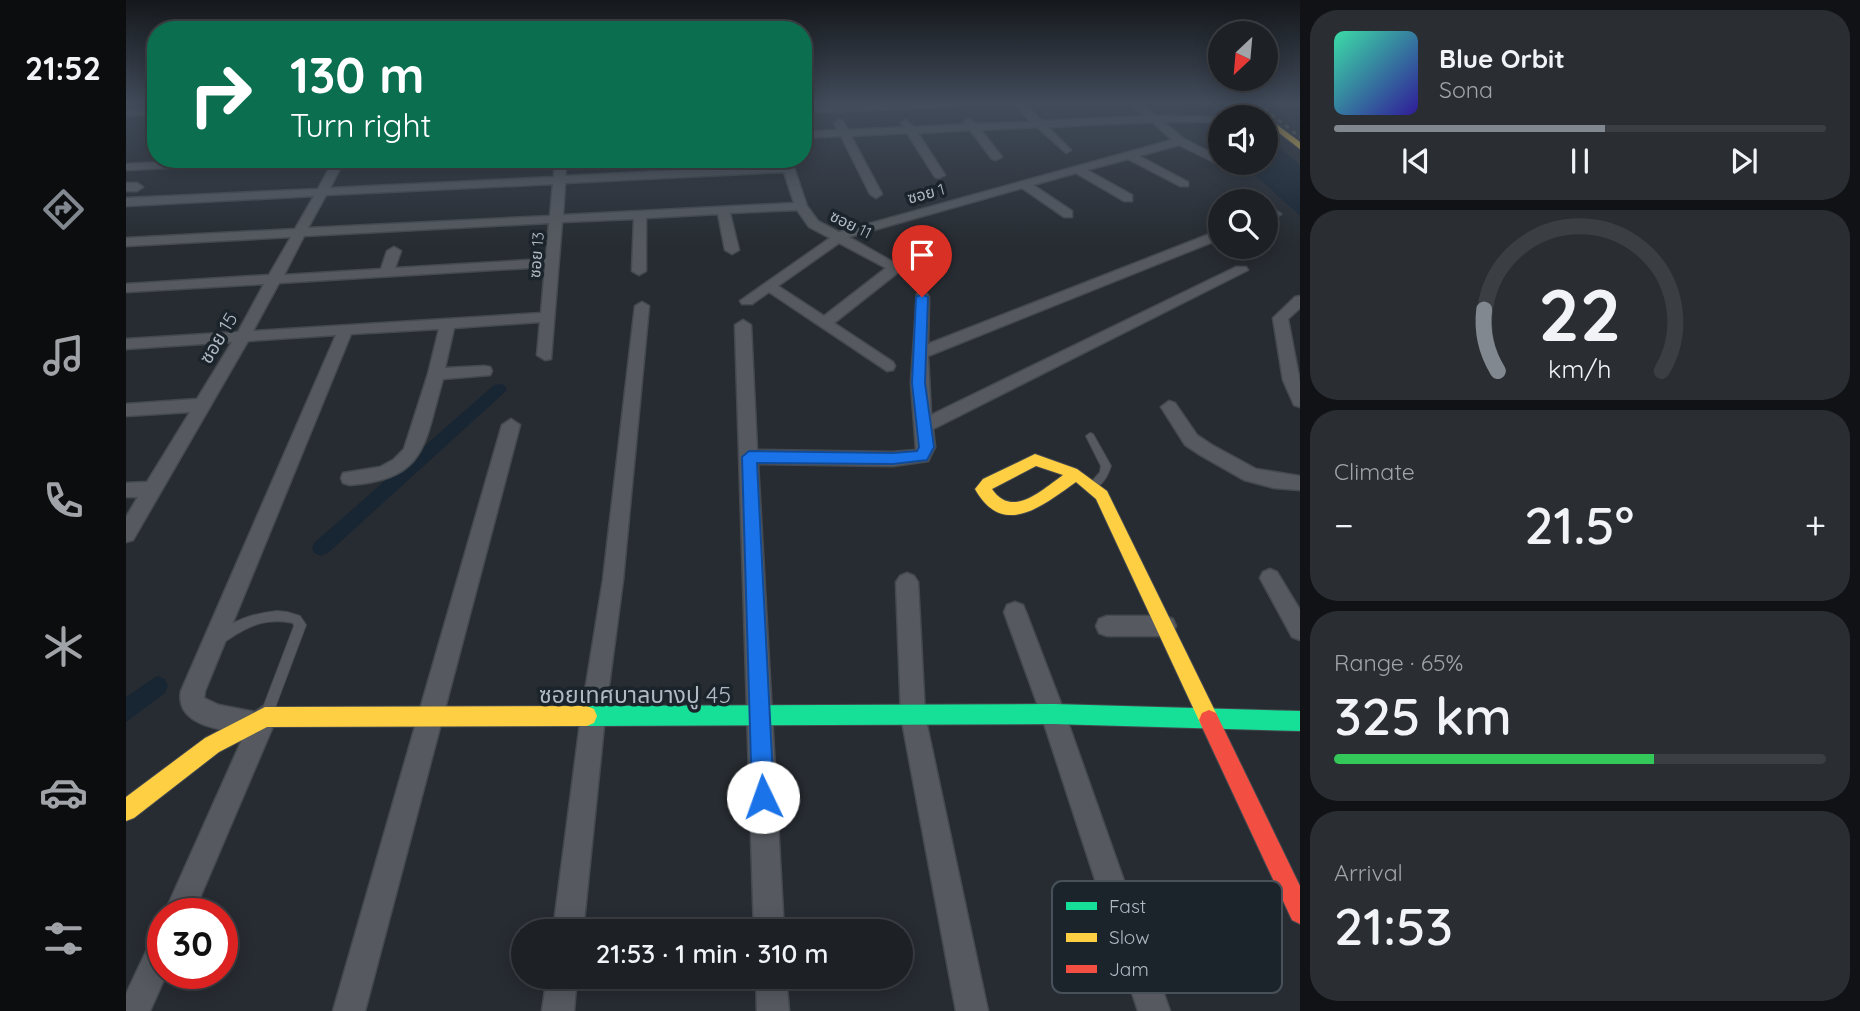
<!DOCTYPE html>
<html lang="en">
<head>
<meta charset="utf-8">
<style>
	:root { --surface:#1d2126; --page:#2a2e32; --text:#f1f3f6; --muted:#a0a3a7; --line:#3b3e43; --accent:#818890 }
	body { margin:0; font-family:Quicksand,"Noto Sans Thai",sans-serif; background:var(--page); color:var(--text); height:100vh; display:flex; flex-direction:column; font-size:26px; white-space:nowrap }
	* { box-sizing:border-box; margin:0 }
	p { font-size:23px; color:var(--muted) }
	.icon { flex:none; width:38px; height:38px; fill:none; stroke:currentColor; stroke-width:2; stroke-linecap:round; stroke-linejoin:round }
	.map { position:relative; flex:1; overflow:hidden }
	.drawer { display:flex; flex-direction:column; gap:10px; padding:10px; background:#101215; width:560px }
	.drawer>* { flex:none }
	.top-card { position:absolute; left:21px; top:21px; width:665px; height:147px; border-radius:28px; box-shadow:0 4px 18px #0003,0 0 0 2px var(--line); background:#0b6e4f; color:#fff; overflow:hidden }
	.needle { width:46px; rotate:206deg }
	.buttons { position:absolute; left:1082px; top:21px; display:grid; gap:14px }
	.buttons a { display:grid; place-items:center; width:70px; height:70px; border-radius:50%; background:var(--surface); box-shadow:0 4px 18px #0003,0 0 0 2px var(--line); font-size:35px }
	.speed { position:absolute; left:21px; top:898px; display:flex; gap:14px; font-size:35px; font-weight:700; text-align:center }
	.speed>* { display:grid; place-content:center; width:91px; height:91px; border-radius:50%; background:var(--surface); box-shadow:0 4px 18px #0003,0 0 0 2px var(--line); line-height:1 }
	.speed .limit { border:10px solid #d22; background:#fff; color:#111 }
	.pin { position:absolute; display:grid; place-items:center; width:60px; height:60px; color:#fff; margin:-72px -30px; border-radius:50% 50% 50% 0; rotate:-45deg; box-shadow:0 0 7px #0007 }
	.pin .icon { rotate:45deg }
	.me { position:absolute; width:77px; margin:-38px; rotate:357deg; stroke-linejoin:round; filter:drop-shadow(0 0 5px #0008) }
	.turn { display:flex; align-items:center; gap:24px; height:147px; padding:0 28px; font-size:32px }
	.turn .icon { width:91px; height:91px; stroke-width:2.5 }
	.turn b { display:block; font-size:49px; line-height:60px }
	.big { font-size:52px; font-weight:600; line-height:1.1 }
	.drawer .card { flex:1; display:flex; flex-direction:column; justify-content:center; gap:10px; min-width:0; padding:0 24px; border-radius:28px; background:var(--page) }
	.drawer .dial { align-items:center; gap:0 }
	.dial svg { height:182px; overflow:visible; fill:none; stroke:var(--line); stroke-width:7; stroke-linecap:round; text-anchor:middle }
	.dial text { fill:var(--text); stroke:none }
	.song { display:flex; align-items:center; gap:21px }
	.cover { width:84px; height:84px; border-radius:10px; background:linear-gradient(135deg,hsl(160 70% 55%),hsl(250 70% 35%)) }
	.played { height:7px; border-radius:4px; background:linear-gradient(90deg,var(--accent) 55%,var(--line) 55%) }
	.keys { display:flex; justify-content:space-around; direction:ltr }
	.heat { display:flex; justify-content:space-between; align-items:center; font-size:38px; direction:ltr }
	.charge { height:10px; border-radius:5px; background:linear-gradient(90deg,#34c759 65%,var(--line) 0) }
	.trip { position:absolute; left:385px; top:919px; width:402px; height:70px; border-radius:35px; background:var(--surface); box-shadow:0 4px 18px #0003,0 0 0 2px var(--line); font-weight:600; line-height:70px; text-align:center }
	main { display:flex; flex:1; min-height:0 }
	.menu { display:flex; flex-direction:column; width:126px; justify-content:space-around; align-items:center; background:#0c0d0f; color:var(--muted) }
	.menu .icon { width:49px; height:49px }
	.menu .on { color:var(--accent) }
	.menu b { font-size:32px; color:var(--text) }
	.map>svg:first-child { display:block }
</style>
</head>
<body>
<main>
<nav class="menu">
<b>21:52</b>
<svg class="icon on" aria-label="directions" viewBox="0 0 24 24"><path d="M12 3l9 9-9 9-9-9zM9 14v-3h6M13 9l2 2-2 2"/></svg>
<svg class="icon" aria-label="music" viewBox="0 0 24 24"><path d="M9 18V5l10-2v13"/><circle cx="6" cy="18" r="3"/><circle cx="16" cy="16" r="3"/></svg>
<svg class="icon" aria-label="phone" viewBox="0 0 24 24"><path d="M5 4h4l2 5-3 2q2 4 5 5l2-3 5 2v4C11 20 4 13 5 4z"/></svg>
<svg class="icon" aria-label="climate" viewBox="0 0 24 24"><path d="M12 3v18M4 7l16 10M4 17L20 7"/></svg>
<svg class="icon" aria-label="car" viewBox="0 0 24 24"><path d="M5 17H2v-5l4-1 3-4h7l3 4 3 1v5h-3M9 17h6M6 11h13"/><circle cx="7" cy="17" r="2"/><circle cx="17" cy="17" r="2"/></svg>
<svg class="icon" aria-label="filters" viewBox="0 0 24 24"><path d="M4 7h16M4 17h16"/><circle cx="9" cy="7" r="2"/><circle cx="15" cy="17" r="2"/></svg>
</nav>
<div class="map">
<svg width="1174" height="1011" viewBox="0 0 1174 1011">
	<rect width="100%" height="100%" fill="#272c32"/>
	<path fill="#182532" d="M1048 103H1098L1115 117H1094V143Z
		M1139 136 1174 165V216L1115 163H1139Z"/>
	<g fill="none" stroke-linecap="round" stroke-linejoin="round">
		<path fill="#182532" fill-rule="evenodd" d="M373 384 378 385 381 389 378 393 202 553 195 556 188 553 186 548 188 543 368 385Z
			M31 676 39 679 42 686 39 693 0 722V697Z"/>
		<g stroke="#44494f" stroke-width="2">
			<path id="lane" d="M1151 104 1174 105V107L1149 106Z
				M964 433 967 434 985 466C982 475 977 485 968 489L963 485 974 472 975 466 960 436Z
				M151 611 161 612 174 616 180 625 147 713 145 717 141 719 137 717 135 713 168 626 167 623C150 619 131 622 116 631 109 634 103 640 96 643L92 642 90 638C102 620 131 613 151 611Z"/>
		</g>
		<g stroke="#44494f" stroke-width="3">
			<path id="street" d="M765 103H840L835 106 677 113V107Z
				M887 103H898L916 121 1019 116 1004 103H1015L1030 116 1098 117H1094V122H1038L1058 139 1094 157V163H1098H1090L1053 145 1013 156 1062 182V186H1054L1002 159 961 170 1006 195V201H998L950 173 907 185 946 211V217H938L896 188 723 237 774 266 770 274 708 323 767 362 769 366 767 370 761 371 643 292 626 304H616L614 301 704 238 683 227 671 210 604 213 613 250 606 254 599 250 592 214 520 218V271L513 275 506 271 508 219 436 222 425 359 419 360 411 355 414 322 328 328 319 368 358 366 364 367 366 371 364 375 317 379C298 443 302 479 224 485L217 483 215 478 217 473 254 467 267 460 278 449 302 374 313 329 225 334 79 691 78 698 93 705 129 712 139 705 148 709 151 717 67 914H38L119 733C94 730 49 725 55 691L210 335 122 341 7 540 0 542V517L12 497H0V483L21 482 64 412 0 416V404L71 399 106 342 0 349V339L112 332 138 284 0 292V284L143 275 165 237 0 246V238L169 229 188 196 0 206V198L192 189 208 159H219L204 188 428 177 429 159H441L439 176 655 165 654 159H665L681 206 692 221 713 232 1046 140 1026 122 922 127 945 150 940 153 911 127 855 130 876 157 870 160 866 159 844 130 792 133 819 175 813 178 809 177 781 133 725 136 756 194 750 198 744 194 715 136 677 138V132L712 130 708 123 713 120 717 121 722 130 778 127 775 123 780 120 788 127 840 124 838 122 843 119 850 124 905 122ZM658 172 668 203 437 215 439 183ZM427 184 424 216 182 228 200 195ZM423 223 420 259 269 268 275 251 268 247 261 251 255 269 158 275 178 236ZM713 243 760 268 698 316 652 286ZM419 267 415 313 127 331 153 283Z
				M30 108V114L0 116V110Z
				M93 159H174L169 162 0 170V164Z
				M0 183H11L17 187 11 191H0Z
				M1139 210H1149L1155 214 1149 218H1139Z
				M1094 230V239L802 356 805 415 1110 267H1120L1122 270 807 429 809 447 802 461 767 466 632 464 658 931H628L609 325 617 320 625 325 631 450 767 452 790 450 785 383 791 294H801L803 297 802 344Z
				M1174 296V308L1162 319 1174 382V407L1168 405 1157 380 1147 318 1169 297Z
				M516 302 523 306 497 580 479 716 457 931H427L455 716 477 580 509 306Z
				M1043 401 1049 403 1071 435 1086 445 1130 469 1174 476V490L1148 488 1118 480 1074 455 1059 445 1035 407Z
				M385 419 394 425 239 1011H207L376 425Z
				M1144 569 1151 572 1174 610V640L1166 637 1134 578 1137 572Z
				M781 573 788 576 792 582 799 716 862 1011H830L775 716 770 582 774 576Z
				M889 602 897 605 900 612 939 714 1044 1011H1012L915 714 878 612 881 605Z
				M981 616H1039L1047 619 1050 626 1047 633 1039 636H981L973 633 970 626 973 619Z
				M37 932V973H41L24 1011H0V994L27 937Z
				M421 976H451L448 1011H416Z
				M630 976H660L663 1011H631Z"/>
		</g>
		<g stroke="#44494f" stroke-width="2">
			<path id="fast" d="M927 704 1174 711V731L927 724 461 726 454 723 451 716 454 709 461 706Z"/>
		</g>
		<g stroke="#44494f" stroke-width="2">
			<path id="slow" d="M1139 116 1174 142V149L1139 122V117H1135Z
				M909 454 951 469 981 491 1090 713 1093 720 1090 727 1083 730 1076 727 970 499 950 482C916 506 877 539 849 489L857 479ZM910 466 937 475C916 490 886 519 866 489Z
				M461 706 468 709 471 716 468 723 461 726 141 727 93 752 8 818 0 821V797L79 738 139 707Z"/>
		</g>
		<g stroke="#44494f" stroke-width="2">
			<path id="jam" d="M1083 710 1090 713 1174 886V924L1166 920 1076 727 1073 720 1076 713Z"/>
		</g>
		<use href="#lane" fill="#565a60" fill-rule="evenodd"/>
		<use href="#street" fill="#565a60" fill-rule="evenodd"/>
		<use href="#fast" fill="#16e098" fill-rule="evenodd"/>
		<use href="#slow" fill="#ffcf43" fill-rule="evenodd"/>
		<use href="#jam" fill="#f24e42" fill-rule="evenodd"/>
		<path stroke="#5b5f64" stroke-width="2.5" stroke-dasharray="4.5 4.5" stroke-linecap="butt" d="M1131 103 1174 137"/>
	</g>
	<linearGradient id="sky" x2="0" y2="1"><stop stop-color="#15181c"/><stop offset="0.42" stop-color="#414b5a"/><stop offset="1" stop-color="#414b5a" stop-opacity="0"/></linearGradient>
	<rect width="1174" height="245" fill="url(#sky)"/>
	<path fill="#1a73e8" stroke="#114b97" stroke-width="2" d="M796 294 802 297 799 383 808 447 801 460 767 464 631 463 648 797 644 804 637 807 629 804 626 797 616 457 623 451 767 453 791 451 793 447 786 383 790 297Z"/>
	<g text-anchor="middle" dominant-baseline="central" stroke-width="7" stroke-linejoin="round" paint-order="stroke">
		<g font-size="16" fill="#b1b9c3" stroke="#1b232b">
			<text transform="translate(800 193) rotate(-15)">ซอย 1</text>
			<text transform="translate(725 224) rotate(26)">ซอย 11</text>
			<text transform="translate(410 255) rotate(-85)">ซอย 13</text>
		</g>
		<g font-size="19" fill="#b1b9c3" stroke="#1b232b">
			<text transform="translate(92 338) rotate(-59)">ซอย 15</text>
		</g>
		<g font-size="23" fill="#b1b9c3" stroke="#1b232b">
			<text x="509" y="694">ซอยเทศบาลบางปู 45</text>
		</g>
	</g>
	<rect x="926" y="881" width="230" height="112" rx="10" fill="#1b232b" stroke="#485059" stroke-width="2"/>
	<rect x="940" y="902" width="31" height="8" fill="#16e098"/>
	<rect x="940" y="933" width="31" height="9" fill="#ffcf43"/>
	<rect x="940" y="965" width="31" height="8" fill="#f24e42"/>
	<g font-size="19" fill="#b1b9c3">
		<text x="983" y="913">Fast</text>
		<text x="983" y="944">Slow</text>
		<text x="983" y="976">Jam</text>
	</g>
</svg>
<div class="buttons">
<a><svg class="needle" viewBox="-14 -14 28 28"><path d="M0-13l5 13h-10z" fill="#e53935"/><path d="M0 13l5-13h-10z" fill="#a0a3a7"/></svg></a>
<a><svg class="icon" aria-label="sound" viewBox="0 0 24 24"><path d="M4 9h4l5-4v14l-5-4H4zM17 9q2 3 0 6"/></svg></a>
<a><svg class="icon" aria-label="search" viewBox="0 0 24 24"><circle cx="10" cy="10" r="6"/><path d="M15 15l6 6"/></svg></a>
</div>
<div class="speed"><div class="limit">30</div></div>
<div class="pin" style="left:796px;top:297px;background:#d93025"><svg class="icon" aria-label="arrive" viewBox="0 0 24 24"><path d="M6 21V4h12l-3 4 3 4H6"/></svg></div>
<svg class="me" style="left:637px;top:797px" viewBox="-20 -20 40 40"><circle r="19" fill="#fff"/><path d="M0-13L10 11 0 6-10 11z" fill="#1a73e8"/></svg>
<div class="trip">21:53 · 1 min · 310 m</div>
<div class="top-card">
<div class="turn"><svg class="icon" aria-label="right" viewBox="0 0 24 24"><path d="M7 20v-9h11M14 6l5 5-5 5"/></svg><div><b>130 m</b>Turn right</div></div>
</div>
</div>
<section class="drawer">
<div class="card">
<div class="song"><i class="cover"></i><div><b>Blue Orbit</b><p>Sona</p></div></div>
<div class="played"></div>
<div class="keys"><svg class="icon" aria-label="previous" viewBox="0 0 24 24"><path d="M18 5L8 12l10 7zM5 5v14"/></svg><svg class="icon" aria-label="pause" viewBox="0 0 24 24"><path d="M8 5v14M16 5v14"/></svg><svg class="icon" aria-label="next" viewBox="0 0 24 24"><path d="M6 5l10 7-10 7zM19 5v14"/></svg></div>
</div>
<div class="card dial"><svg viewBox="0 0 100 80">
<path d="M14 69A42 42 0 1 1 86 69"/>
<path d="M14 69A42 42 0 0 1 8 42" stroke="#818890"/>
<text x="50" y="56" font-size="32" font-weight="700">22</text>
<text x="50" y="72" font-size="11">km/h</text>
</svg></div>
<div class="card"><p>Climate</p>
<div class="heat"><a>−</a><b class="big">21.5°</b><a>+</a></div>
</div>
<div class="card"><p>Range · 65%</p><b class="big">325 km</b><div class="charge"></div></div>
<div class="card"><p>Arrival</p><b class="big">21:53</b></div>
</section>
</main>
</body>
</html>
